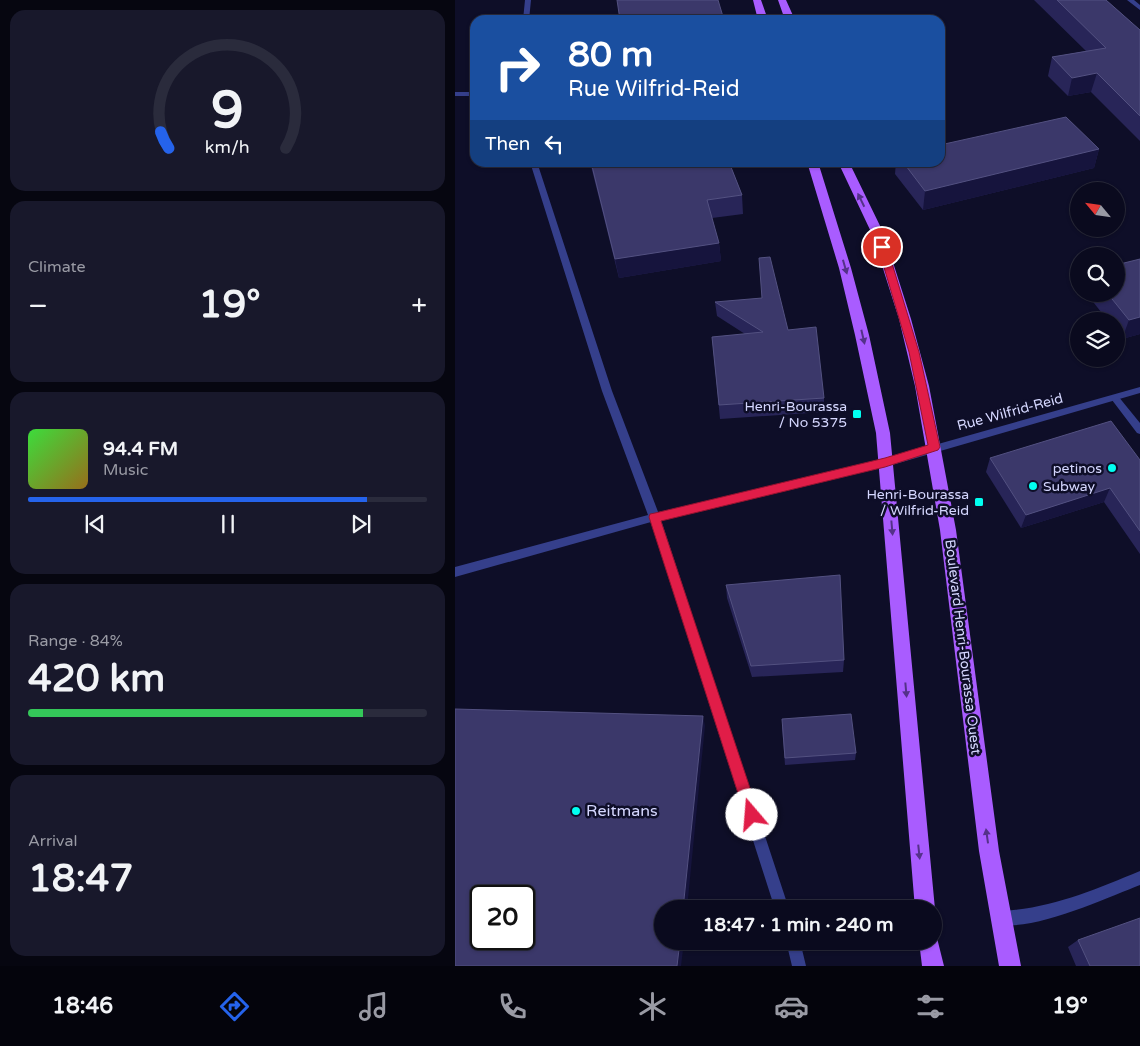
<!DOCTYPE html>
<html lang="en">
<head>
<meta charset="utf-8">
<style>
	:root { --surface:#0a0a1e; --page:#18182b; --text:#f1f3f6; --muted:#999aa4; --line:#2a2b3c; --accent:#2563eb }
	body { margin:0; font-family:"Varela Round",sans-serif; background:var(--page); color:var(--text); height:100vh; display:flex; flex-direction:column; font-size:19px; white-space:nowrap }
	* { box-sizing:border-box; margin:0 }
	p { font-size:16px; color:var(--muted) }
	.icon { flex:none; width:28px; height:28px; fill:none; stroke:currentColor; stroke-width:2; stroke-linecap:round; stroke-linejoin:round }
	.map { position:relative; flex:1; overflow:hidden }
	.side { display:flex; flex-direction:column; gap:10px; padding:10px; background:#060610; width:455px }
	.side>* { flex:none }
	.banner { position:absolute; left:15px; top:15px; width:475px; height:152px; border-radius:15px; box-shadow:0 1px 4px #0004,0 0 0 1px var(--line); background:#1a4fa0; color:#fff; overflow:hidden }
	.needle { width:32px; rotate:299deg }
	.controls { position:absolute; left:615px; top:182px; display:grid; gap:10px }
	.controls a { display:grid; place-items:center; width:55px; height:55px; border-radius:50%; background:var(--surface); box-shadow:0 1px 4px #0004,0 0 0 1px var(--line); font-size:25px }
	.speed { position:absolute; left:15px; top:885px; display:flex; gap:10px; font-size:25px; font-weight:700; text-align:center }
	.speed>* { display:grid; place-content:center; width:65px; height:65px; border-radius:50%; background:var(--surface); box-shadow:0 1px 4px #0004,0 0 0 1px var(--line); line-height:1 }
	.speed .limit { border:2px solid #111; border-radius:8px; background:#fff; color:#111 }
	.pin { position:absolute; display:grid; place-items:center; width:42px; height:42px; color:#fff; margin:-21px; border:2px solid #fff; border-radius:50%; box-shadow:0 1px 5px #0007 }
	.me { position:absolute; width:55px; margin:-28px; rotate:342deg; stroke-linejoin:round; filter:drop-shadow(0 0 4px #0008) }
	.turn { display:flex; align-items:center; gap:18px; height:105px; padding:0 15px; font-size:22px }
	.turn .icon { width:65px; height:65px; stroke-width:2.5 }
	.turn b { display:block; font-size:35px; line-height:42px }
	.then { display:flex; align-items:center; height:48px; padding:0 15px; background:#0003; gap:10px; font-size:19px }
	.big { font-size:38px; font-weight:700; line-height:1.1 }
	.side .tile { flex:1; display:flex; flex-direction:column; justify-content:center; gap:8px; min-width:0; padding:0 18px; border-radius:15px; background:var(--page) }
	.side .dial { align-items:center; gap:0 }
	.dial svg { height:130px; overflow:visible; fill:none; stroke:var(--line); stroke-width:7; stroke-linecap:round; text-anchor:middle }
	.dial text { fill:var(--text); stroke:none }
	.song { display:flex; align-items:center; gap:15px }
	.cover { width:60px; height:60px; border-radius:8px; background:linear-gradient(135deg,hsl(120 70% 55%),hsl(40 70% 35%)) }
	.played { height:5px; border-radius:2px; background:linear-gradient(90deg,var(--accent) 85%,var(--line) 85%) }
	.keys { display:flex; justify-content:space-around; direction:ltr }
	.heat { display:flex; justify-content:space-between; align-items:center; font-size:28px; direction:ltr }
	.charge { height:8px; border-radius:4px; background:linear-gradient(90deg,#34c759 84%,var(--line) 0) }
	.trip { position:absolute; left:199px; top:900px; width:288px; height:50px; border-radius:25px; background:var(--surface); box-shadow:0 1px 4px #0004,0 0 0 1px var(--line); font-weight:700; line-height:50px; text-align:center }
	.tabs { display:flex; height:80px; justify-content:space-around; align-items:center; background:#04040c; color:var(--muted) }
	.tabs .icon { width:35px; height:35px }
	.tabs .current { color:var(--accent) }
	.tabs b { font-size:22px; color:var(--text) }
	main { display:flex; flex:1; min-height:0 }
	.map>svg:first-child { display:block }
</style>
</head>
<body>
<main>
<section class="side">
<div class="tile dial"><svg viewBox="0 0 100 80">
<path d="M14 69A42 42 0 1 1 86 69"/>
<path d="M14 69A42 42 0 0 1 9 59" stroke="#2563eb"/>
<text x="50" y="56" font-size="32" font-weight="700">9</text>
<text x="50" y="72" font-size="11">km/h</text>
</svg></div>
<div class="tile"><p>Climate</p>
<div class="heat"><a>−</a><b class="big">19°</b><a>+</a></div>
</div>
<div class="tile">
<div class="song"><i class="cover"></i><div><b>94.4 FM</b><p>Music</p></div></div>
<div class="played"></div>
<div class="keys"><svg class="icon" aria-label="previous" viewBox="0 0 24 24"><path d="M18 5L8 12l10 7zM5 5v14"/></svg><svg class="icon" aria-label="pause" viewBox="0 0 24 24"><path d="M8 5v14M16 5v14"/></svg><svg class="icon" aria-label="next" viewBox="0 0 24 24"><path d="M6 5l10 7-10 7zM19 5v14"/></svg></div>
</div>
<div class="tile"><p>Range · 84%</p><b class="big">420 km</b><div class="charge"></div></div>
<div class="tile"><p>Arrival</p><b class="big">18:47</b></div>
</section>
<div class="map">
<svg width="685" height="966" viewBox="0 0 685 966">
	<rect width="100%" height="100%" fill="#0e0e28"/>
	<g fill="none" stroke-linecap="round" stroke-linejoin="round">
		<path fill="#353f8b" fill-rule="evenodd" d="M70 0H76L74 20H68Z
			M0 92H20V96H0Z
			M75 162H82L157 391 205 517 334 909H320L196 522 0 577V567L193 515 147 391Z
			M660 395 663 396 685 423V434L682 433 657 400 655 398Z
			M685 871V885C654 897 571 935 540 923L538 918 540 913 545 911C595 909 639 890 685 871Z
			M331 941H345L351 966H337Z"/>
		<path fill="#353f8b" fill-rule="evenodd" d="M672 0H679L685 5V10Z
			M685 387V393L430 467 200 521 196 520 195 517 196 514 200 513 430 459Z"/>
		<path fill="#a95cff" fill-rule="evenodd" d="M298 0H306L313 20H303Z
			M323 0H331L340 20H330Z
			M352 162H363L396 268 414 335 435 433 480 909 478 915V909H460L421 433 400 335 384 268Z
			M383 162H394L429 234 456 319 474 386 501 530 544 851 566 966H544L524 851 485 530 460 386 444 319 417 234Z
			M478 932 481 934 489 966H467L464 941H478Z"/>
	</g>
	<path fill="#282558" d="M579 0H651L685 30V141L636 92 613 96 593 76 597 57 631 51Z
		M644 149 639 168 468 210 440 174 441 162H485Z
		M135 162H274L287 195 288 214 257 218 264 243 266 261 164 278Z
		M685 259V334L667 339 661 332V321H653L632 294H661Z
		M260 302 333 330 369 398V412L265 419 257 337 290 334 262 316Z
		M535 458 685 460V554L649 502 566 528 531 472Z
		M271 585 389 660 388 672 297 677 272 598Z
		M327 727 401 753 400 760 330 765Z
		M623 940 685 966H621L613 947Z"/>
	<path fill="#16143d" d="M642 73 636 92 613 96 617 78Z
		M644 149 639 168 468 210 470 191Z
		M264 243 266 261 164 278 160 259Z
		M685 317V334L667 339 674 320Z
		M655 488 649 502 566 528 571 515Z
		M248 716 250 726 232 909H228Z
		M225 941H229L226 966H222Z"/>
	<path fill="#3b386a" stroke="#535181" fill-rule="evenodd" d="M162 0H263L269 20H165Z
		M602 0H651L685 30V116L642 73 617 78 597 57 651 48Z
		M611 117 644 149 470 191 448 162H485V145Z
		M136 162H274L287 195 252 200 264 243 160 259Z
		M315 257 333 330 361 327 369 398 264 405 257 337 308 332 260 302 307 298 304 258Z
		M685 259V317L674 320 653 294H661V265Z
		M656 421 685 460V531L655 488 571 515 535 458Z
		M385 575 389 660 296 666 271 585Z
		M0 709 248 716 228 909H208V941H225L222 966H0ZM26 896H69V939H26Z
		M396 714 401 753 330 758 327 719Z
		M685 918V966H635L623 940Z"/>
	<defs><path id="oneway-solid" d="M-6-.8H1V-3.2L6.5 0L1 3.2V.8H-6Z" transform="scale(1.25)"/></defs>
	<g fill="#543189">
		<use href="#oneway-solid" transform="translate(406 200) rotate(-116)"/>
		<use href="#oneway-solid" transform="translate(390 267) rotate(74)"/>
		<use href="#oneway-solid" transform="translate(408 337) rotate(77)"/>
		<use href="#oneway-solid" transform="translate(437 528) rotate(85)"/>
		<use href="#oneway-solid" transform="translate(451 690) rotate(85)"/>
		<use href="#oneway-solid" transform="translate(532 836) rotate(-98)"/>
		<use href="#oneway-solid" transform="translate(464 852) rotate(84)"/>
	</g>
	<path fill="#e11d48" stroke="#92132f" d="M427 244 432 247 464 352 485 447 483 450 430 467 206 521 304 815 302 821 297 823 292 821 290 815 194 517 195 514 200 513 430 458 473 445 454 352 423 247Z"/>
	<g fill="#01fff1" stroke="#0e0e28" stroke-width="2">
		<rect x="397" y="409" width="10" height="10" rx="2.5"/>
		<circle cx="657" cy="468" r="5"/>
		<circle cx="578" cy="486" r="5"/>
		<rect x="519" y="497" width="10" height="10" rx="2.5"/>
		<circle cx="121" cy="811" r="5"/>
	</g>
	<g text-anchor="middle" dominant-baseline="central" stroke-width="5" stroke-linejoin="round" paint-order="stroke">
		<g font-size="14" fill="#d5d7ff" stroke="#0e0e28" text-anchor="end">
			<text x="392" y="406">Henri-Bourassa<tspan x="392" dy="16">/ No 5375</tspan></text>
			<text x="647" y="468">petinos</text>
			<text x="588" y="486" text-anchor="start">Subway</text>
			<text x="514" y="494">Henri-Bourassa<tspan x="514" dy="16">/ Wilfrid-Reid</tspan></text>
		</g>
		<g font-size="14" fill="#d5d7ff" stroke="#0e0e28">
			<text transform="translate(555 412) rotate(-15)">Rue Wilfrid-Reid</text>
			<text transform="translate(508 647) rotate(83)">Boulevard Henri-Bourassa Ouest</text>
		</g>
		<g font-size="16" fill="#d5d7ff" stroke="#0e0e28" text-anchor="start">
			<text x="131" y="811">Reitmans</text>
		</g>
	</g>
</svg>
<div class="controls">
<a><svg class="needle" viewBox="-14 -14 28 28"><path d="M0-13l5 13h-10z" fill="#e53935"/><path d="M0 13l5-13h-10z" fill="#999aa4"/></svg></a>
<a><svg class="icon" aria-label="search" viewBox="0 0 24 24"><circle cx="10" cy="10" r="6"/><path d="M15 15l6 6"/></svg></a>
<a><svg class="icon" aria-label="layers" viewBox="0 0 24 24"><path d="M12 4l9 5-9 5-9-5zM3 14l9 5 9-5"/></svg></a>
</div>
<div class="speed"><div class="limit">20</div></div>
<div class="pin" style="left:427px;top:247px;background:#d93025"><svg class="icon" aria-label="arrive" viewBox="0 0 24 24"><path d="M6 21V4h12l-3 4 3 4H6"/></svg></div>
<svg class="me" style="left:297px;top:815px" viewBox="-20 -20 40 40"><circle r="19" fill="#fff"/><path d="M0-13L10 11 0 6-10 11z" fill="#e11d48"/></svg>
<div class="trip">18:47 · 1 min · 240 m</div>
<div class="banner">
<div class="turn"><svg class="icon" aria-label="right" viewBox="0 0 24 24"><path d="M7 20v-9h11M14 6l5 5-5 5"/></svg><div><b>80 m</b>Rue Wilfrid-Reid</div></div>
<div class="then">Then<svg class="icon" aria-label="left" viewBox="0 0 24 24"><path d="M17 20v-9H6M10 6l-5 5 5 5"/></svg></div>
</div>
</div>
</main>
<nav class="tabs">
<b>18:46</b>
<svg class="icon current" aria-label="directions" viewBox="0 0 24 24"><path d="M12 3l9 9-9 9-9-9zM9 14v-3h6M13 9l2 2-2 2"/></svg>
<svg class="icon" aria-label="music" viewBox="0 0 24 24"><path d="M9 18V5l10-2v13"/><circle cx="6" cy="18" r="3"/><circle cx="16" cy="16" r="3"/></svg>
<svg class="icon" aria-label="phone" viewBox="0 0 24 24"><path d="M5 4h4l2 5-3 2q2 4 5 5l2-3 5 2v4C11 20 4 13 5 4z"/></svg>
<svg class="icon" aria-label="climate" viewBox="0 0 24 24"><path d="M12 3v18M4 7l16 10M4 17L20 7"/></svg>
<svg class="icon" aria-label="car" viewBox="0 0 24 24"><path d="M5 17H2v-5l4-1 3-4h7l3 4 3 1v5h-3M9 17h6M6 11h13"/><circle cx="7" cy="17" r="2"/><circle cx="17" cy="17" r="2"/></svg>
<svg class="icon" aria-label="filters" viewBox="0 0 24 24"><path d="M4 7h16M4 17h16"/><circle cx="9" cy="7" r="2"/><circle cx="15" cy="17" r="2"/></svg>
<b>19°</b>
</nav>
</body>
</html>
